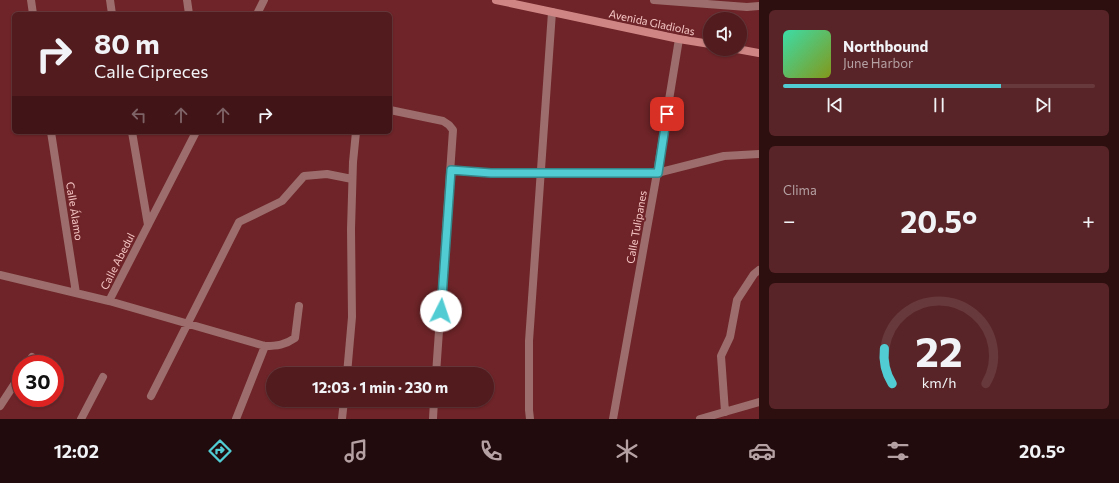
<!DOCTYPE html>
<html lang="es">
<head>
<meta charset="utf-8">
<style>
	:root { --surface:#521b1e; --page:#582427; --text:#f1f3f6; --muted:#b5a1a4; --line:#68393c; --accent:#51ccd3 }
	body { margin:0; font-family:Commissioner,sans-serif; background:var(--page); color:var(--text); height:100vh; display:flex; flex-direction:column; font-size:15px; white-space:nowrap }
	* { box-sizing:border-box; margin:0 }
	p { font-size:13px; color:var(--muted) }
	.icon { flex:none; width:22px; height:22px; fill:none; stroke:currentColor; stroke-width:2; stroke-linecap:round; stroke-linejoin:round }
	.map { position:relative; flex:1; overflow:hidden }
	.panel { display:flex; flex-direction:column; gap:10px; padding:10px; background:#2d0f10; width:360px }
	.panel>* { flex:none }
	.banner { position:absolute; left:12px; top:12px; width:380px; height:122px; border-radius:6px; box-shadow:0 1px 3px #0004,0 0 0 1px var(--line); background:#521b1e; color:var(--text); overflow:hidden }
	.controls { position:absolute; left:703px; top:12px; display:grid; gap:8px }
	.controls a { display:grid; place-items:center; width:44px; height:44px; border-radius:50%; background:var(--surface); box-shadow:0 1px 3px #0004,0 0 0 1px var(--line); font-size:20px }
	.speed { position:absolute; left:12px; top:355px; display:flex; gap:8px; font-size:20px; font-weight:700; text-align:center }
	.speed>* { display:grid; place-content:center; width:52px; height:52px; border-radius:50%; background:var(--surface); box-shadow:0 1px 3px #0004,0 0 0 1px var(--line); line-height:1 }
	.speed .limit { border:6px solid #d22; background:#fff; color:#111 }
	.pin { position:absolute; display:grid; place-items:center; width:34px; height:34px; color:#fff; margin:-17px; border-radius:8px; box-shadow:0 2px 6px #0006 }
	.me { position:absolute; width:44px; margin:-22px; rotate:4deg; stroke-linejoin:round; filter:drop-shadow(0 0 3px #0008) }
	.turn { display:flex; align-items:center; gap:14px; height:84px; padding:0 16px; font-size:18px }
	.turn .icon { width:52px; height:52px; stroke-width:2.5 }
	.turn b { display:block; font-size:28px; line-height:34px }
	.lanes { display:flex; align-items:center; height:38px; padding:0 16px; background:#0003; justify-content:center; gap:20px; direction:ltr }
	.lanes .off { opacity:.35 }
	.big { font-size:30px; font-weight:700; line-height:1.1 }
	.panel .widget { flex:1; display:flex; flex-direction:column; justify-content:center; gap:6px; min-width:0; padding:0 14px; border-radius:6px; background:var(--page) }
	.panel .dial { align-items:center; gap:0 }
	.dial svg { height:104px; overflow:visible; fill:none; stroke:var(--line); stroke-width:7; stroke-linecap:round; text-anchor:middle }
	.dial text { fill:var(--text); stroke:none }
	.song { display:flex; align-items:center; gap:12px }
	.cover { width:48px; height:48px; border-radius:6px; background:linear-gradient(135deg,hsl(160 70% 55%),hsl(70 70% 35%)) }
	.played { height:4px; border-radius:2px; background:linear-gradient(90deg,var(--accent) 70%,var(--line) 70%) }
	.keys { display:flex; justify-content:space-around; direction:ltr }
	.heat { display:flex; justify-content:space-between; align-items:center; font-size:22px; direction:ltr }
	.trip { position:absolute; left:266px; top:367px; width:228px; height:40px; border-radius:20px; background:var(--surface); box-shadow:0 1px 3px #0004,0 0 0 1px var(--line); font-weight:700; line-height:40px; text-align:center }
	.tab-bar { display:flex; height:64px; justify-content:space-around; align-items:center; background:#210b0c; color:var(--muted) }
	.tab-bar .icon { width:28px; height:28px }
	.tab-bar .current { color:var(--accent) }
	.tab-bar b { font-size:18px; color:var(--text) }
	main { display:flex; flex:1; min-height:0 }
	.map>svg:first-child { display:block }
</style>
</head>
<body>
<main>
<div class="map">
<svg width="759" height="419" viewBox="0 0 759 419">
	<rect width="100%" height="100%" fill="#6e2428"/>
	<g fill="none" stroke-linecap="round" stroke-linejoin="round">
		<path stroke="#9c6d6c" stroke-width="8" d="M31 0 33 14
			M110 0 112 14
			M187 0 189 14
			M654 0 747 7 759 6
			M257 14 264 0
			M390 110 443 121 449 125 453 130 436 374
			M51 132 76 293
			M132 132 148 225
			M451 170 491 173H657L724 156 759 154
			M0 275 109 301 265 346C277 346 285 345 295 338L299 306
			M109 301 196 132
			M27 364 32 357
			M347 374 352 317 351 229 353 162 356 132
			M151 396 239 222 282 201 304 176 327 174 352 179
			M0 406 21 374
			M725 412 721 356 730 337 737 300 754 274 759 270
			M81 419 103 377
			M236 419 265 346
			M342 419 344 400
			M433 419 434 400
			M530 419 529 410V341L552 12
			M613 419 657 173 679 39
			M700 419 759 402"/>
		<path stroke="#ce8583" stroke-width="8" d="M496 0 679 39 710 44
			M737 49 759 53"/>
	</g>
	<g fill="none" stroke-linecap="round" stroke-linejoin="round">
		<g stroke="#358589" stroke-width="10">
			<path id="route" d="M441 311 451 170 491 173H658L667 114"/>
		</g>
		<use href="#route" stroke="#51ccd3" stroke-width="7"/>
	</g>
	<g text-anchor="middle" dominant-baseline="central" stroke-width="4" stroke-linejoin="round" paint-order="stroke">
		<g font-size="11" fill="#f6c7c6" stroke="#6e2428">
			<text transform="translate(652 22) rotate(12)">Avenida Gladiolas</text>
			<text transform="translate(75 211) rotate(81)">Calle Álamo</text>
			<text transform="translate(636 227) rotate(-80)">Calle Tulipanes</text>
			<text transform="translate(117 261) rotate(-63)">Calle Abedul</text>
		</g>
	</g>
</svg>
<div class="controls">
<a><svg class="icon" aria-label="sound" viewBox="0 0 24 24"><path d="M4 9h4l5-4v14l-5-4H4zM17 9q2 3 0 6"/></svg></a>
</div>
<div class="speed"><div class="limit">30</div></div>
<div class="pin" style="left:667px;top:114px;background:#d93025"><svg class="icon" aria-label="arrive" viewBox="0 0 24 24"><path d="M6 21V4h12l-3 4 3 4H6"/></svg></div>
<svg class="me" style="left:441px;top:311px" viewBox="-20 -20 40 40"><circle r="19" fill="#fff"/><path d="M0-13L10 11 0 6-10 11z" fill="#51ccd3"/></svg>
<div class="trip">12:03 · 1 min · 230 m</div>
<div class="banner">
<div class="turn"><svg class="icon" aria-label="right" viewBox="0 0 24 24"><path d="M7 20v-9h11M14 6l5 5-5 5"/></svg><div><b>80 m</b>Calle Cipreces</div></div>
<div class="lanes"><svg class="icon off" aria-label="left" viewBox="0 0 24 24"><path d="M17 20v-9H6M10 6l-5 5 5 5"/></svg><svg class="icon off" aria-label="ahead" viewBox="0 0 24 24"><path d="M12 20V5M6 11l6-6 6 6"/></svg><svg class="icon off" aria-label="ahead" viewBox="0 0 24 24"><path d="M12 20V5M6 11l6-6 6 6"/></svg><svg class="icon" aria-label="right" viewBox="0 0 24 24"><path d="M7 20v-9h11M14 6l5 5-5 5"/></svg></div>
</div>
</div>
<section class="panel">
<div class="widget">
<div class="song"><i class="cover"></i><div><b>Northbound</b><p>June Harbor</p></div></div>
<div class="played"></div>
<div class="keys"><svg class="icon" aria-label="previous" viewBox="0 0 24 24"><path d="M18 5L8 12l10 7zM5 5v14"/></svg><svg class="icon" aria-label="pause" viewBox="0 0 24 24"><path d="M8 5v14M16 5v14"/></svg><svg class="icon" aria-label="next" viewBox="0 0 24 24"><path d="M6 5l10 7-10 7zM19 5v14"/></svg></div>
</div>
<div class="widget"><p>Clima</p>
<div class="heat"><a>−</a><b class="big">20.5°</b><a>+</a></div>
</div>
<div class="widget dial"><svg viewBox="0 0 100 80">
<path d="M14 69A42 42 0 1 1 86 69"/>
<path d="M14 69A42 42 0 0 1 8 42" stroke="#51ccd3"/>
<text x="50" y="56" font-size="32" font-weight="700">22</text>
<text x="50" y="72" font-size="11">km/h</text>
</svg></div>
</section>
</main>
<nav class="tab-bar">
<b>12:02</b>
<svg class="icon current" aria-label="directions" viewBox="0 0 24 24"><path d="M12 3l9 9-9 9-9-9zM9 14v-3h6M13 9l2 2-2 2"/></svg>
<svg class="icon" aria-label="music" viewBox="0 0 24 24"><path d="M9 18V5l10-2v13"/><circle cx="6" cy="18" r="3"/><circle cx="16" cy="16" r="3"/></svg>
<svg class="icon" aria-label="phone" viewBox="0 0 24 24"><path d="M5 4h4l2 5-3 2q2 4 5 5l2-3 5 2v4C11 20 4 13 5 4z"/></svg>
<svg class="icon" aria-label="climate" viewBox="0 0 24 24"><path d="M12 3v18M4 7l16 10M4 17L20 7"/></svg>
<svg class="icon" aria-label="car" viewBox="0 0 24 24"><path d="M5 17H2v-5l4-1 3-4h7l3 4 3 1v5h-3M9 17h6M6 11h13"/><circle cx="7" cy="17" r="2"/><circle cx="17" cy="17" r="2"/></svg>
<svg class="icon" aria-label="filters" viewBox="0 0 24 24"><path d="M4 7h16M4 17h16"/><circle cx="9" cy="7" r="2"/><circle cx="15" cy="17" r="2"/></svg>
<b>20.5°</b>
</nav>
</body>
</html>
